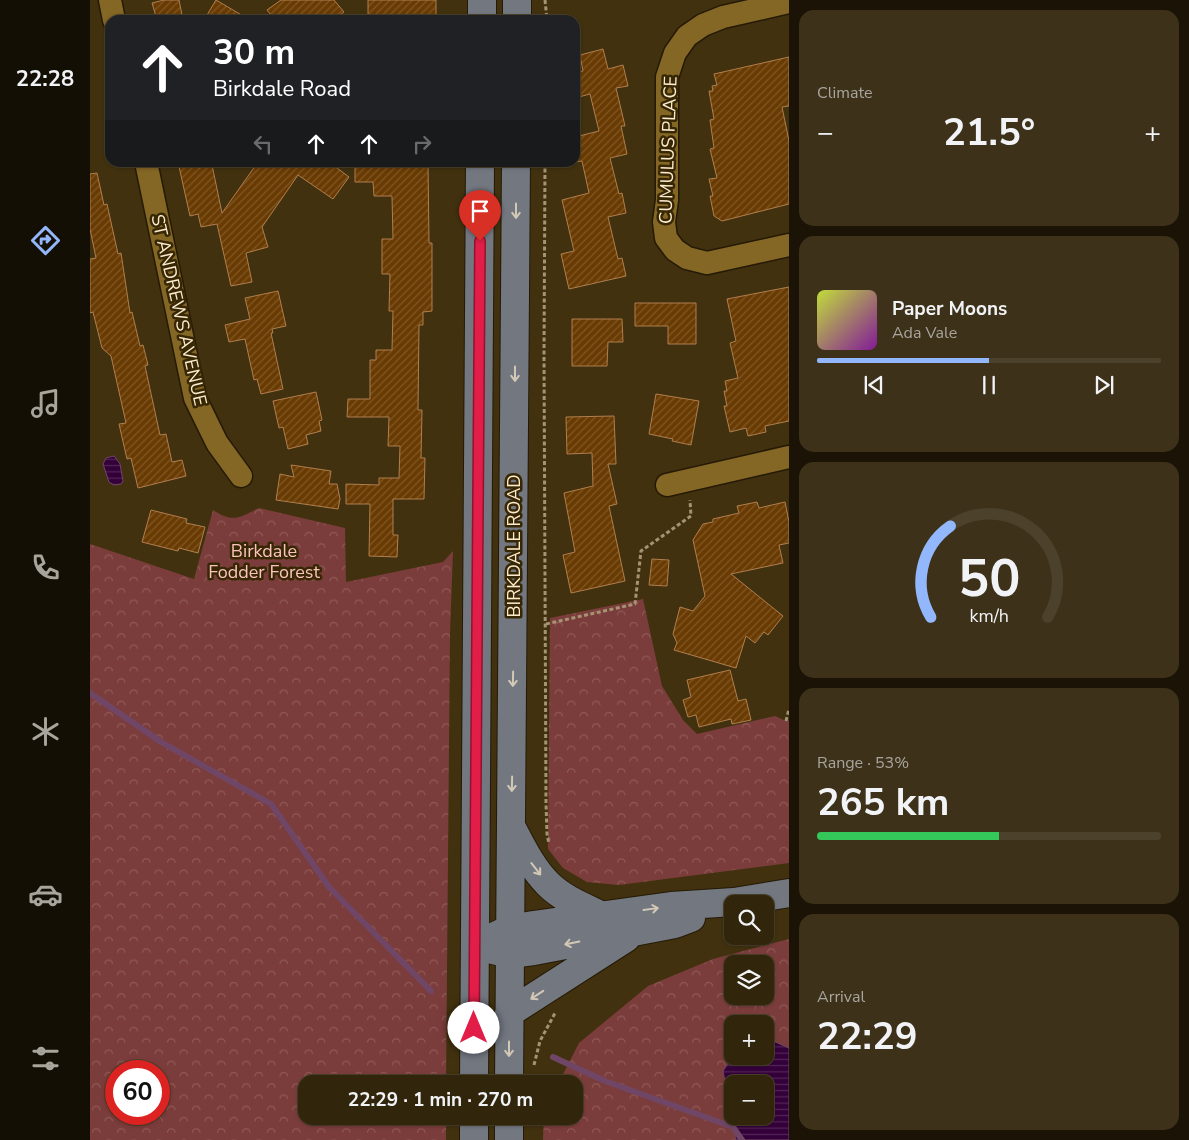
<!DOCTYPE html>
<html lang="en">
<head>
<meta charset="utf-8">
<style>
	:root { --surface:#31250b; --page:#3d3119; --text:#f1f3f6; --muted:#a8a59d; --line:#4c422c; --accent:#93b7fd }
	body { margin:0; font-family:"Nunito Sans",sans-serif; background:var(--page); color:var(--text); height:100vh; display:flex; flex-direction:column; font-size:19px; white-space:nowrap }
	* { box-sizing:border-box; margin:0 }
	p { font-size:16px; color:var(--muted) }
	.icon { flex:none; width:28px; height:28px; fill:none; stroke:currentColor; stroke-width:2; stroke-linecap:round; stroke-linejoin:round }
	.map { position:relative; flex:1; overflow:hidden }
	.side { display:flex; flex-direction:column; gap:10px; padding:10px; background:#1b1406; width:400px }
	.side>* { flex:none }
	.hud { position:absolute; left:15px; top:15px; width:475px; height:152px; border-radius:15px; box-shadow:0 1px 4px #0004,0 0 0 1px var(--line); background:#202124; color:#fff; overflow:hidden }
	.fabs { position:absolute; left:634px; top:895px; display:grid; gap:10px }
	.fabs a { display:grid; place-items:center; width:50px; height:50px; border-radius:10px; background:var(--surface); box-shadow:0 1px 4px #0004,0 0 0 1px var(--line); font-size:25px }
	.speed { position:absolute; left:15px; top:1060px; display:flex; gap:10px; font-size:25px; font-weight:700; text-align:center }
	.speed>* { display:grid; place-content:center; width:65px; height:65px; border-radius:50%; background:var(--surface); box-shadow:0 1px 4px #0004,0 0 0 1px var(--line); line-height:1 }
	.speed .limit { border:8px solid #d22; background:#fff; color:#111 }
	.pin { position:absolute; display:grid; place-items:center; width:42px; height:42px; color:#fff; margin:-51px -21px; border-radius:50% 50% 50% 0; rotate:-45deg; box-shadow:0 0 5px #0007 }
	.pin .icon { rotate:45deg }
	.me { position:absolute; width:55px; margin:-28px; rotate:0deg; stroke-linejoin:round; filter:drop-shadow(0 0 4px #0008) }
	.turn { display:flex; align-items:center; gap:18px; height:105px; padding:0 25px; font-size:22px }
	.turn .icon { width:65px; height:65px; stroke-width:2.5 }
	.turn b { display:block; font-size:35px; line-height:42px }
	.lanes { display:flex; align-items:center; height:48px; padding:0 25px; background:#0003; justify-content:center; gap:25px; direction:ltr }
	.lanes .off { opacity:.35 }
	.big { font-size:38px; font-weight:700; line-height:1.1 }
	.side .widget { flex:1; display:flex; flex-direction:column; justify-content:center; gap:8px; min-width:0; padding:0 18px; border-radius:15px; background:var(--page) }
	.side .dial { align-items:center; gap:0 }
	.dial svg { height:130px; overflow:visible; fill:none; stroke:var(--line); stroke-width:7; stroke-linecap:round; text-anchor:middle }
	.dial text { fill:var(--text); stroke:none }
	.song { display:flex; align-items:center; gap:15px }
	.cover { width:60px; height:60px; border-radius:8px; background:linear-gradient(135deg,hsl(70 70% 55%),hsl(290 70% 35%)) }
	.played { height:5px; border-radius:2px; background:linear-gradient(90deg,var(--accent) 50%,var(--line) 50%) }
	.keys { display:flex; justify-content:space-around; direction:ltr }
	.heat { display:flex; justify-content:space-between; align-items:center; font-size:28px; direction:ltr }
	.charge { height:8px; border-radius:4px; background:linear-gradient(90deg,#34c759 53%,var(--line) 0) }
	.trip { position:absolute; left:208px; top:1075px; width:285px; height:50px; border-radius:15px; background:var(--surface); box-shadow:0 1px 4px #0004,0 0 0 1px var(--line); font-weight:700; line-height:50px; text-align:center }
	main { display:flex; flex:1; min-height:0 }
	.tab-bar { display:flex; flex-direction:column; width:90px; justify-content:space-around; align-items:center; background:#140f04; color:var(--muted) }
	.tab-bar .icon { width:35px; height:35px }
	.tab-bar .selected { color:var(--accent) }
	.tab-bar b { font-size:22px; color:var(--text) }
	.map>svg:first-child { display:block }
</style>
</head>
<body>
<main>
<nav class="tab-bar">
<b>22:28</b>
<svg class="icon selected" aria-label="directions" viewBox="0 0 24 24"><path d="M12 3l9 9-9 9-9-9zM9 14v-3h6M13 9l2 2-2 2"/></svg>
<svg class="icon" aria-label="music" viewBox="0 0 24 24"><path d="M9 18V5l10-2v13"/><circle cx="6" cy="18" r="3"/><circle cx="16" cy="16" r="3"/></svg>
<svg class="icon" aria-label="phone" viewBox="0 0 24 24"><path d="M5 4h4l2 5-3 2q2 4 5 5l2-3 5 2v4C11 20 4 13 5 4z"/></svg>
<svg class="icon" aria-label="climate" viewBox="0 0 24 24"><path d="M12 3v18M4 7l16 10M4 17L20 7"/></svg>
<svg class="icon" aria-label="car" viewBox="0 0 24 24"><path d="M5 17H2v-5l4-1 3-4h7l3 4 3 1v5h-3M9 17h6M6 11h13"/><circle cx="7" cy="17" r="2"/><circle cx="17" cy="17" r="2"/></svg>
<svg class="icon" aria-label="filters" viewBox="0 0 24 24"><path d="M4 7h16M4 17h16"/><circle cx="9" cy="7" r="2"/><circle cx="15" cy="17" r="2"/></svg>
</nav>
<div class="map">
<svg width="699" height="1140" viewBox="0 0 699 1140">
	<defs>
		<pattern id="forest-crowns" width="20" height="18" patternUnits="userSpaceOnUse" patternTransform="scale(1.25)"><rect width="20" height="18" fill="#7b3d3b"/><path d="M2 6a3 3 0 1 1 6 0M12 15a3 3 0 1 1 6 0" fill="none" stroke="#8f5956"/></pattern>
		<pattern id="water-rules" width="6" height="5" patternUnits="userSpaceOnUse" patternTransform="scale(1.25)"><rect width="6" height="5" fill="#34003a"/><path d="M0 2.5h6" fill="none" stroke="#522555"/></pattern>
		<pattern id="building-hatch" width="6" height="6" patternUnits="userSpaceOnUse" patternTransform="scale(1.25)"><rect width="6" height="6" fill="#693b02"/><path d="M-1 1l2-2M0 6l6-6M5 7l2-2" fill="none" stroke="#7f5826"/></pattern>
	</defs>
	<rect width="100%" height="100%" fill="#41310f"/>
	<path fill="url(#forest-crowns)" fill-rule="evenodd" d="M169 508 255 528 256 582 353 562 363 551 360 633 356 1084H216V1116H356V1140H0V544L104 579 123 510C143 523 149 518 169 508ZM26 1071H69V1114H26Z
		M553 599 572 686 593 720 607 734 685 716 696 721 699 720V863L529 885 497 882 473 868 458 849 460 618Z
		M699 939V1140H453L454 1116H484V1084H468L489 1043 558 986 623 959ZM642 964H675V996H642ZM642 1024H675V1056H642ZM642 1084H675V1116H642Z"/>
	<path fill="url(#water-rules)" stroke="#704666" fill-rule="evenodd" d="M24 456 30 464 33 481 31 484 24 485 19 482 13 464 16 458Z
		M683 1041 699 1048V1140H646L633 1071 643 1056H675V1042ZM642 1084H675V1116H642Z"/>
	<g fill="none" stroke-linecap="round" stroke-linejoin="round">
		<path stroke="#704666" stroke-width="6" d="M0 693 71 742 181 804 239 887 341 991
			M463 1057 515 1081 643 1127 652 1140"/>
	</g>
	<path fill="url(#building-hatch)" stroke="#b17e4e" d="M74 0H89L93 20H67L62 3Z
		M126 0 160 20H114Z
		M191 0H244L254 12 243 20H185L177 10Z
		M278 0H346V17H339V20H278Z
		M513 49 518 69 533 65 538 86 526 88 535 126H531L537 154 520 158 529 194 532 193 536 213 518 217 528 259 532 258 536 276 479 289 471 254 484 251 472 200 499 193 492 161 485 162V137L509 131 500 94 485 98V73L493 71 490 55Z
		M699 57V106L692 107 699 141V204L632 221 624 216 620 196H623L619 179 627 178 620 149 624 148 620 120 624 119 619 91H623L622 86 627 85 624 74Z
		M88 162H108L109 168 122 165 132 213 168 162H239L259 177 243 199 208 175 172 227 178 247 156 253 162 282 141 286 127 224 111 227 108 214 100 216Z
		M265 162H290V164L338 163 339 243H342V311L333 312V325H329L328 410H332L331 458H335L334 499H303V535H308L307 557 279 556 280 504H256V484L289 485V478H309L310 446H298L299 417H257L258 399H280V360H286V350H302L303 311H299L300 274H292V239H303L302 196H284L283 182H265Z
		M7 173 14 205 17 204 28 254 31 253 40 313 42 312 50 346 53 345 58 365 55 366 70 435 76 434 82 462 92 460 96 476 48 488 41 458 37 459 29 424 36 423 21 356 12 348 3 312 0 313V259L6 258 0 229V174Z
		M699 287V421L675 426 676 432 658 436 656 428 640 432 634 406H637L634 391H637L635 381 648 378 640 343 646 341 637 299Z
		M188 291 196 326 182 329 183 333H181L193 389 171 394 167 379 164 380 155 339 139 342 135 325 160 319 155 298Z
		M545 303H606V344H578V326H545Z
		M482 319H532L533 342H518L517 366H482Z
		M226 392 232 420 229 421 231 431 216 435 218 444 198 449 193 427 189 428 183 401Z
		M566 394 609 401 601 445 582 441 583 439 559 434Z
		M524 416 526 464H518L527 504 519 506 535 581 481 593 473 555 485 552 474 493 503 486 502 453 477 454 476 417Z
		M201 465 241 471 239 484H247L250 499 248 509 186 500 190 474 204 477Z
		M667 502 669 508 695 502 699 522V543L689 545 693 563 641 574 693 616 678 635 674 632 665 643 656 636 646 668 584 650 587 643 583 634 590 607 603 611 615 596 603 540 613 524 623 522V519L649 513 647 506Z
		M61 510 97 519 96 523 115 527 108 553 89 548 88 551 52 542Z
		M562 559 579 560 577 586 559 585Z
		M640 670 648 701 656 699 661 720 642 724 641 719 609 727 606 715 598 717 593 700 601 697 597 680Z"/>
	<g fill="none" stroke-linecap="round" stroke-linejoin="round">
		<g stroke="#241a06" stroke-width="25">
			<path id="minor" d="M20 0 24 20
				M699 2 633 17 613 25 597 36 585 53 577 77V200L574 222 576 238 585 250 597 258 617 263 699 245
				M56 162 105 398 127 443 151 476
				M577 485 699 457"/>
		</g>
		<g stroke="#241a06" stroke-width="30">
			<path id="primary" d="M392 20V0
				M427 20V0
				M422 828C432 847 442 868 458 884 473 899 494 907 513 916
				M405 936 420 929 443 925 581 906 644 902 699 893
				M403 950 420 954 444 951 585 924 601 918
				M419 1013 536 938
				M384 1084 390 162
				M419 1084 426 162
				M384 1140V1116
				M419 1140V1116"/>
		</g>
		<path stroke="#a49473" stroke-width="3" stroke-dasharray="4 2.5" stroke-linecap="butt" d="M455 0 457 20
			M455 162 454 356 456 803 457 834 459 844
			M456 624 545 604 551 551 601 516 600 500
			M696 721 699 709
			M444 1065 450 1041 465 1013"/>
		<use href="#minor" stroke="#846625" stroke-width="22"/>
		<use href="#primary" stroke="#727780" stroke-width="28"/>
	</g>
	<defs><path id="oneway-shaft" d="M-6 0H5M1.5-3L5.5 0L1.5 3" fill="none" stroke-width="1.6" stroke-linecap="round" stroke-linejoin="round" transform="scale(1.25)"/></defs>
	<g stroke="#d3c8b5">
		<use href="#oneway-shaft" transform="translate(426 211) rotate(90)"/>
		<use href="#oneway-shaft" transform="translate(425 374) rotate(90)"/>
		<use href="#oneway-shaft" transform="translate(423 679) rotate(91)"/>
		<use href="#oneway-shaft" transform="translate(422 784) rotate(91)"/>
		<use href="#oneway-shaft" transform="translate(446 869) rotate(52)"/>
		<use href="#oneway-shaft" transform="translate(561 909) rotate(-8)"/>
		<use href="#oneway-shaft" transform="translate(482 943) rotate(169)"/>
		<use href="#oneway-shaft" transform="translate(447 995) rotate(147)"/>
		<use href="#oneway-shaft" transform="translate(419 1049) rotate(90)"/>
	</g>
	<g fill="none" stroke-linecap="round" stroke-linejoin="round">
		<g stroke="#92132f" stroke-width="12">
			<path id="route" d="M384 1028 390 241"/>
		</g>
		<use href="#route" stroke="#e11d48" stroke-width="9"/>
	</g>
	<g text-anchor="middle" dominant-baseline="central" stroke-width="5" stroke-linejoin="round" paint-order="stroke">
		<g font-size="18" fill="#fcebcc" stroke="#372704">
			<text transform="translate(578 150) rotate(-88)">CUMULUS PLACE</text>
			<text transform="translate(89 310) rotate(77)">ST ANDREWS AVENUE</text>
			<text transform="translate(424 546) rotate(-90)">BIRKDALE ROAD</text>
		</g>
		<g font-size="18" fill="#fcc2be" stroke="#372704">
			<text x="174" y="551">Birkdale<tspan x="174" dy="21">Fodder Forest</tspan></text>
		</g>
	</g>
</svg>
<div class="fabs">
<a><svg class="icon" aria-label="search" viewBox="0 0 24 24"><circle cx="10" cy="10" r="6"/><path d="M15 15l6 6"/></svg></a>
<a><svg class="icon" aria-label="layers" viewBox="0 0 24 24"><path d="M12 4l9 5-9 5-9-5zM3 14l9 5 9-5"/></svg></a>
<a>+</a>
<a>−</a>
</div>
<div class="speed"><div class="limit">60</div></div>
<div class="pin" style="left:390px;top:241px;background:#d93025"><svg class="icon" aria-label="arrive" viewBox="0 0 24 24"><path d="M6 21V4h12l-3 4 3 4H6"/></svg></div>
<svg class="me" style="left:384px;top:1028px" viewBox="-20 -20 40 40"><circle r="19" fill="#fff"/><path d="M0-13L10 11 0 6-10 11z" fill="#e11d48"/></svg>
<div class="trip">22:29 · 1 min · 270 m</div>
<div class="hud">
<div class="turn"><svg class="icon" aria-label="ahead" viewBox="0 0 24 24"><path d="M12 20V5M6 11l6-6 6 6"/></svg><div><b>30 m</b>Birkdale Road</div></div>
<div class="lanes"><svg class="icon off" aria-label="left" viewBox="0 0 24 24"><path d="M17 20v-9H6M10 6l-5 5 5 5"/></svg><svg class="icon" aria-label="ahead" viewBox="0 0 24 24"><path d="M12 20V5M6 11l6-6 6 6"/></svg><svg class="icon" aria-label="ahead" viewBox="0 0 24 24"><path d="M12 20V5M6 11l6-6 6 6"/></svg><svg class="icon off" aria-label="right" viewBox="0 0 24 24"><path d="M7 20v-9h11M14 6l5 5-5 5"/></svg></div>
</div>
</div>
<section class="side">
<div class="widget"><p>Climate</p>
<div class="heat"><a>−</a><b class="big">21.5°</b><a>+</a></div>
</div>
<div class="widget">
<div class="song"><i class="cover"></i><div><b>Paper Moons</b><p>Ada Vale</p></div></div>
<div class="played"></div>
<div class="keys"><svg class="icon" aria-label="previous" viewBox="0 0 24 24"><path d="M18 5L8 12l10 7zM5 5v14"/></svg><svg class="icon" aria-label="pause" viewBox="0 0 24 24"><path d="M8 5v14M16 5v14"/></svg><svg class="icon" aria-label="next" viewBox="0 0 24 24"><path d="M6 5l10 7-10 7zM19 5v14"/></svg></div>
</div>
<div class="widget dial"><svg viewBox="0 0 100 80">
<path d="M14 69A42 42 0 1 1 86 69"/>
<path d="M14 69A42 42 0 0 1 26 13" stroke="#93b7fd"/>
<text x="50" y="56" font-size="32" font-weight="700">50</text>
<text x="50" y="72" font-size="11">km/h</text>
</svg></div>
<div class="widget"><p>Range · 53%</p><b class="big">265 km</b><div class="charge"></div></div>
<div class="widget"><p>Arrival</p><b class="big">22:29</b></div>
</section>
</main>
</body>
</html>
